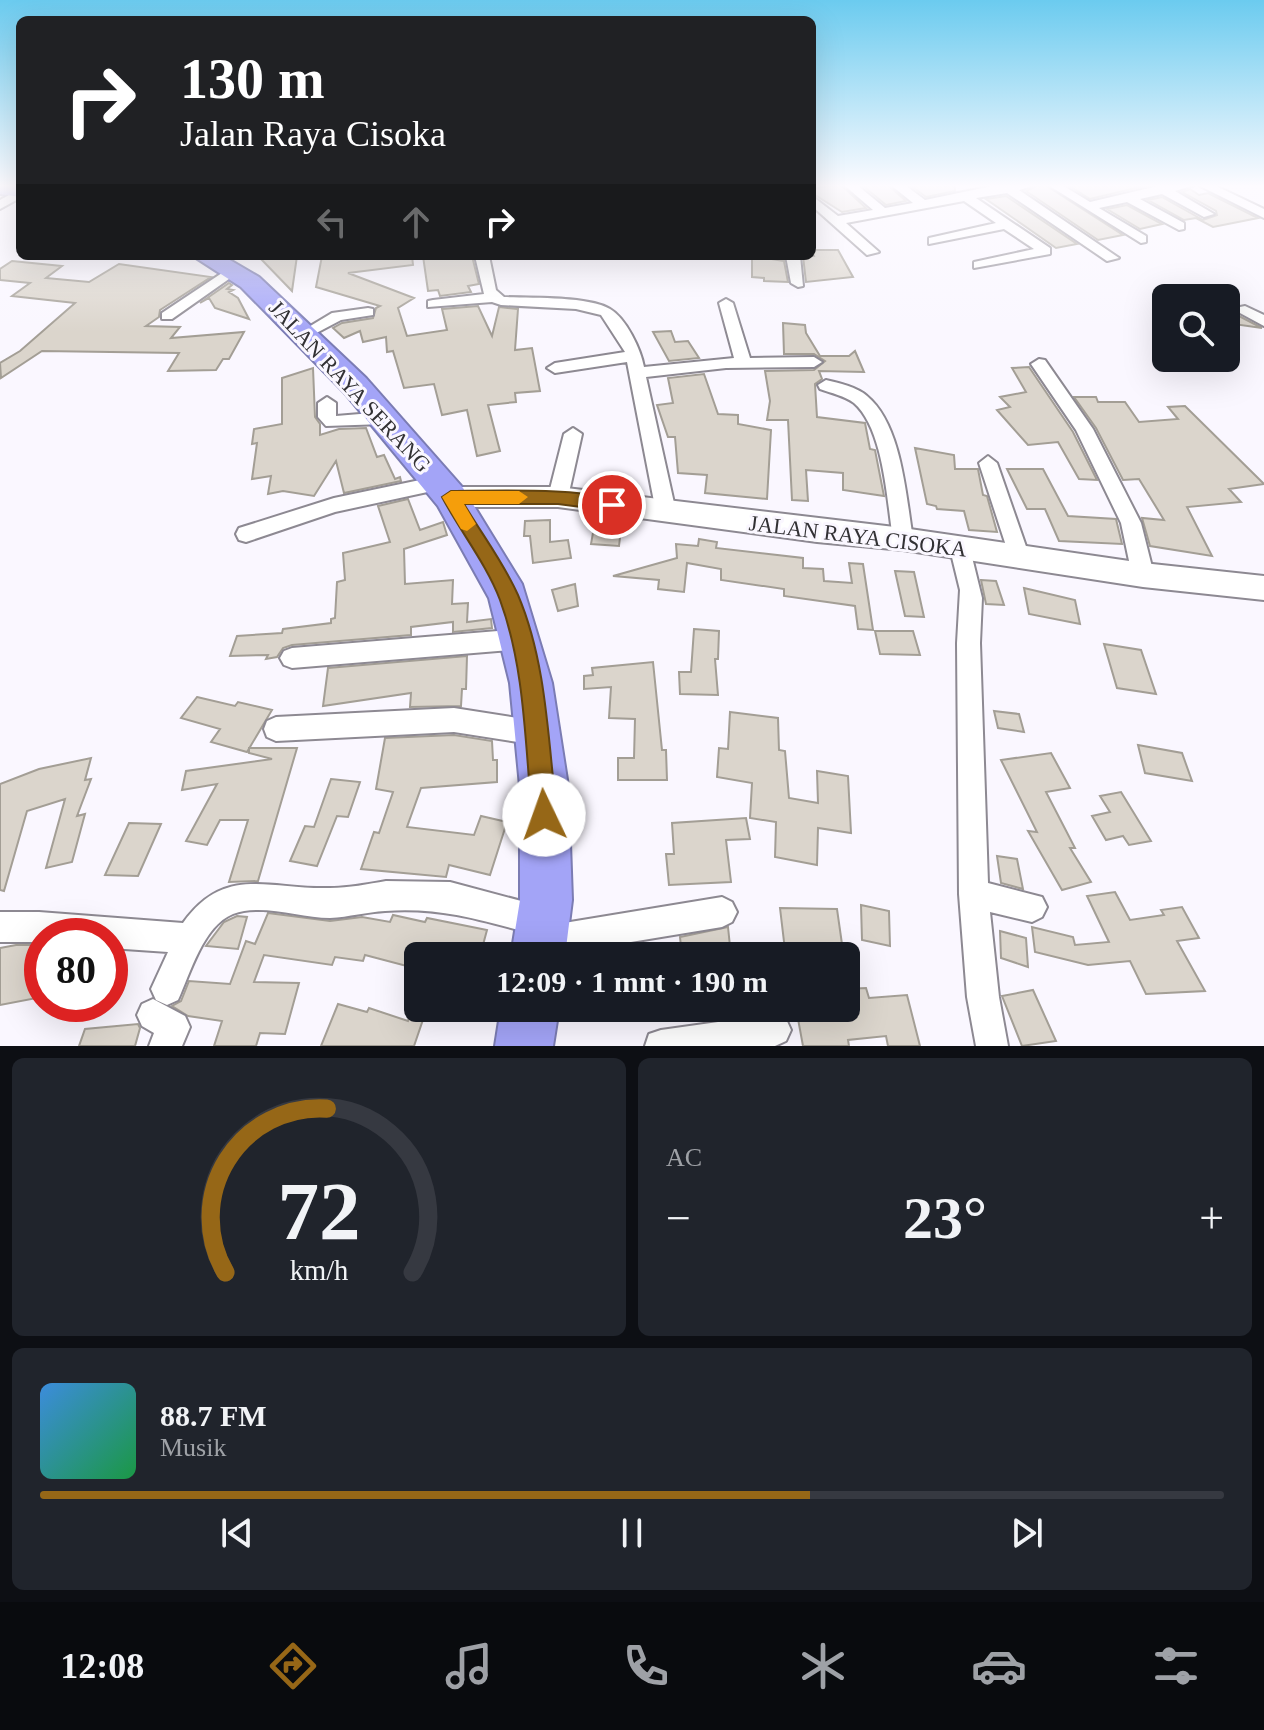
<!DOCTYPE html>
<html lang="id">
<head>
<meta charset="utf-8">
<style>
	:root { --surface:#171b24; --page:#20242c; --text:#f1f3f6; --muted:#9ea1a6; --line:#363941; --accent:#966717 }
	body { margin:0; font-family:"Times New Roman",serif; background:var(--page); color:var(--text); height:100vh; display:flex; flex-direction:column; font-size:30px; white-space:nowrap }
	* { box-sizing:border-box; margin:0 }
	p { font-size:26px; color:var(--muted) }
	.icon { flex:none; width:44px; height:44px; fill:none; stroke:currentColor; stroke-width:2; stroke-linecap:round; stroke-linejoin:round }
	.map { position:relative; height:1046px; overflow:hidden }
	.panel { display:flex; flex-direction:column; gap:12px; padding:12px; background:#0d0f14; flex:1 }
	.panel>* { flex:none }
	.guide { position:absolute; left:16px; top:16px; width:800px; height:244px; border-radius:12px; box-shadow:0 8px 32px #0002; background:#202124; color:#fff; overflow:hidden }
	.fabs { position:absolute; left:1152px; top:284px; display:grid; gap:16px }
	.fabs a { display:grid; place-items:center; width:88px; height:88px; border-radius:12px; background:var(--surface); box-shadow:0 8px 32px #0002; font-size:40px }
	.speed { position:absolute; left:24px; top:918px; display:flex; gap:16px; font-size:40px; font-weight:700; text-align:center }
	.speed>* { display:grid; place-content:center; width:104px; height:104px; border-radius:50%; background:var(--surface); box-shadow:0 8px 32px #0002; line-height:1 }
	.speed .limit { border:12px solid #d22; background:#fff; color:#111 }
	.pin { position:absolute; display:grid; place-items:center; width:68px; height:68px; color:#fff; margin:-34px; border:4px solid #fff; border-radius:50%; box-shadow:0 2px 8px #0007 }
	.me { position:absolute; width:88px; margin:-44px; rotate:357deg; stroke-linejoin:round; filter:drop-shadow(0 0 6px #0008) }
	.turn { display:flex; align-items:center; gap:28px; height:168px; padding:0 32px; font-size:36px }
	.turn .icon { width:104px; height:104px; stroke-width:2.5 }
	.turn b { display:block; font-size:56px; line-height:68px }
	.lanes { display:flex; align-items:center; height:76px; padding:0 32px; background:#0003; justify-content:center; gap:40px; direction:ltr }
	.lanes .off { opacity:.35 }
	.big { font-size:60px; font-weight:700; line-height:1.1 }
	.panel .widget { flex:1; display:flex; flex-direction:column; justify-content:center; gap:12px; min-width:0; padding:0 28px; border-radius:12px; background:var(--page) }
	.panel .dial { align-items:center; gap:0 }
	.dial svg { height:208px; overflow:visible; fill:none; stroke:var(--line); stroke-width:7; stroke-linecap:round; text-anchor:middle }
	.dial text { fill:var(--text); stroke:none }
	.song { display:flex; align-items:center; gap:24px }
	.cover { width:96px; height:96px; border-radius:12px; background:linear-gradient(135deg,hsl(210 70% 55%),hsl(140 70% 35%)) }
	.played { height:8px; border-radius:4px; background:linear-gradient(90deg,var(--accent) 65%,var(--line) 65%) }
	.keys { display:flex; justify-content:space-around; direction:ltr }
	.heat { display:flex; justify-content:space-between; align-items:center; font-size:44px; direction:ltr }
	.panel .tiles { flex:1; display:grid; gap:12px; grid-template-columns:1fr 1fr }
	.widget:last-child { grid-column:span 2 }
	.trip { position:absolute; left:404px; top:942px; width:456px; height:80px; border-radius:12px; background:var(--surface); box-shadow:0 8px 32px #0002; font-weight:700; line-height:80px; text-align:center }
	.tabs { display:flex; height:128px; justify-content:space-around; align-items:center; background:#090b0e; color:var(--muted) }
	.tabs .icon { width:56px; height:56px }
	.tabs .selected { color:var(--accent) }
	.tabs b { font-size:36px; color:var(--text) }
	.map>svg:first-child { display:block }
</style>
</head>
<body>
<div class="map">
<svg width="1264" height="1046" viewBox="0 0 1264 1046">
	<rect width="100%" height="100%" fill="#faf7ff"/>
	<path fill="#dbd5cc" stroke="#a39e95" stroke-width="2" d="M832 185H841L866 208 842 212 812 193V189Z
		M862 185H888L906 201 886 205Z
		M910 185H955V191L926 197Z
		M1038 185H1045L1123 235 1098 240 1026 191Z
		M1068 185H1148L1090 199Z
		M1190 189 1199 195 1208 193 1258 218 1213 227 1196 218 1184 220 1148 200 1162 197 1203 220 1217 215 1216 211 1182 192Z
		M1006 196 1077 244 1056 248 986 199Z
		M1127 205 1162 224 1140 229 1107 209Z
		M812 250H838L853 277 806 282 803 256H814Z
		M297 256 292 291 260 258 278 256Z
		M322 256H412L413 265 348 273 414 298 398 308 407 336 447 330 442 309 478 306 492 336 499 307 518 309 515 350 532 348 540 391 515 393 516 402 488 405 500 451 477 456 467 410 442 415 434 384 404 388 393 351 387 352 386 337 363 342 360 331 344 338 333 328 342 323 373 318 376 308 380 306 316 287Z
		M423 256H472L479 284 468 286 471 292 440 296 438 290 428 291Z
		M752 256 784 261 788 282 764 281V278L752 277Z
		M12 261 62 266 46 278 89 282 119 264 211 277 160 310 159 317 146 326 180 327 171 338 244 332 229 359H223L216 370 168 371 179 353 42 351 1 378 0 363 20 351 75 303 12 296 30 283 0 280V269Z
		M229 283 232 285 227 289 233 290 229 292 238 298 249 319 215 308 209 298 200 303Z
		M1226 304 1237 306 1239 316 1262 328 1226 323Z
		M783 323 805 325 806 333 820 356H849L855 351 864 372 819 371 822 379 815 384 817 417 865 423 870 449 875 450 884 496 843 490V473L806 470 808 501 792 500 788 420H767L770 401 765 371 814 370 825 361 814 354H784Z
		M671 331 675 342 688 341 699 358 669 361 653 332Z
		M1029 367 1073 432 1097 480 1079 479 1058 442 1028 445 997 410 1010 407 1000 397 1026 392 1012 368Z
		M313 368 315 417 320 424V435L339 429 366 428 377 457 384 455 395 479 400 477 401 481 344 493 336 461 314 496 283 491 268 494 271 476 252 479 257 443 252 444 254 429 282 424V378Z
		M704 374 718 414 738 415V424L771 430 767 499 705 493 707 475 678 473 675 437H668L657 405 673 403 668 378Z
		M1074 397H1096L1098 402H1125L1139 422 1178 419 1168 407 1185 406 1264 484 1229 489 1241 502 1187 507 1212 556 1150 546 1142 518 1164 520 1139 479 1123 480 1096 428Z
		M915 448 954 455 955 469H978L983 495 987 496 997 532 969 530 964 511 937 509 936 506 927 504Z
		M1007 469H1043L1068 516 1116 519 1122 544 1059 541 1045 509H1027Z
		M408 499 420 530 443 522 447 535 404 549 405 584 453 580 452 604 468 603 467 622 491 619 492 628 453 632V622L411 627V635L292 645 283 648 277 657 266 659 268 655 230 656 237 636 282 633 283 629 331 623V619L335 618 337 582 345 580 343 553 390 542 378 506Z
		M550 520V542L568 540 571 558 533 563 530 536H524L525 521Z
		M594 527 621 529 619 546 591 544Z
		M699 539 717 542 716 548 803 558V568L823 569 824 581 852 583 849 563 863 564 873 630 858 629 855 606 784 596V589L721 580V569L687 563 684 592 658 589 659 580 613 576 677 558 676 544 698 546Z
		M895 571 914 572 924 617 905 616Z
		M981 580 996 581 1004 605 986 604Z
		M575 584 578 606 558 611 552 590Z
		M1024 588 1075 600 1080 624 1029 614Z
		M694 629 719 631 718 659H715L718 695 680 694 679 672H691Z
		M875 631H913L920 655 880 654Z
		M1104 644 1141 650 1156 694 1117 688Z
		M467 656 466 689H462L461 706 410 707 411 693 323 706 328 668Z
		M653 662 662 750H666L667 780H618V758H634L635 719 609 718 611 687 584 689V676L593 675 592 668Z
		M197 697 235 706 238 702 272 710 247 752 211 742 220 729 181 718Z
		M994 711 1019 714 1024 732 998 728Z
		M730 712 778 718 779 750 785 751 789 798 818 803 817 771 848 776 851 833 818 828 817 865 775 857 776 822 750 818 752 783 717 777 719 748 728 749Z
		M454 735 492 741 493 760H497V782L421 788 407 827 474 835 481 816 507 822 490 875 449 865 446 877 361 869 374 832 379 833 393 792 376 789 385 738Z
		M1138 745 1182 753 1192 781 1145 773Z
		M249 748H297L258 881 229 882 248 820H220L207 845 186 841 217 784 182 790 186 771 272 759 249 753Z
		M1051 753 1070 788 1046 792 1075 848H1070L1091 882 1062 890 1028 831 1037 832 1001 760Z
		M91 758 85 780 91 779 77 816 85 814 72 862 46 868 65 799 27 811 4 891 0 890V784L39 769Z
		M331 779 360 782 348 817 337 816 317 866 290 861 305 826 314 827Z
		M1121 792 1151 841 1129 845 1123 836 1106 840 1092 816 1110 812 1100 796Z
		M746 818 750 839 726 840 731 882 669 885 666 854H674L672 823Z
		M129 823 161 824 138 876 105 875Z
		M997 856 1017 859 1023 889 1001 883Z
		M1115 892 1130 920 1164 915 1161 910 1182 907 1199 938 1177 941 1205 991 1146 994 1130 961 1088 965 1035 952 1032 927 1073 937 1075 945 1109 942 1087 896Z
		M861 905 889 911 890 946 862 940Z
		M780 908 837 909 843 951 785 950Z
		M268 913 330 921 362 917 390 922 393 915 425 922 427 918 487 930 480 956H418V969L365 955 363 961 335 957 332 965 264 955 254 982 299 983 285 1034 260 1033 256 1046H214L222 1021 188 1016 172 1006 181 1001 189 981 230 984 246 941 255 944Z
		M237 916 247 917 238 949 206 946 224 922Z
		M728 927 731 956H682L680 937Z
		M1000 931 1026 938 1028 967 1001 958Z
		M16 945H42V997L0 1005V948Z
		M866 988 869 998 907 995 920 1046H888L886 1036 848 1040 849 1046H803L796 1008H846V989Z
		M1033 990 1056 1041 1022 1046 1002 996Z
		M338 1004 367 1012 369 1008 408 1021 413 1008H427L414 1046H321Z
		M138 1024 140 1028 135 1046H79L85 1029Z"/>
	<g fill="none" stroke-linecap="round" stroke-linejoin="round">
		<g stroke="#8d8992" stroke-width="4">
			<path id="street" d="M844 185H857L885 208 913 203 891 185H905L925 200 997 185H1035L1019 190 1119 258 1107 261 1007 193 976 198 1050 248V254L974 268V262L1034 249 1004 229 929 244V238L996 223 964 201 846 223 879 252 867 255 812 206V196L838 216 873 210Z
				M1048 185H1062L1090 202 1162 185H1194L1175 191 1214 214 1204 217 1162 194 1140 199 1184 223V229L1179 230 1127 202 1099 208 1146 236V242L1141 243Z
				M1198 185H1214L1264 209V218Z
				M20 189V198L0 209V200Z
				M475 256H489L496 290 504 297C530 298 589 296 610 309 626 318 641 350 644 367L734 358 719 303 726 299 733 303 750 358 814 357 822 362 814 367 726 368 646 377 676 512 673 517H659L656 512 627 362 555 373 547 368 555 363 625 352 601 315 576 309 501 305 492 302 428 307V301L433 300 484 294Z
				M786 256H800L803 286 798 287 791 283Z
				M231 267 236 268V274L172 319H162V313Z
				M1245 306 1264 315V326L1240 313V307Z
				M368 308 373 309V315L341 320 305 339 297 334 332 313Z
				M1039 359 1045 360 1093 429 1141 523 1154 575 1151 581 1143 584 1135 581 1132 575 1121 523 1076 430 1031 364Z
				M826 380C839 383 857 387 867 396 902 425 906 497 913 539L910 545H896L893 539C887 502 884 429 854 403 845 396 831 393 820 389L818 385Z
				M327 397 336 403V416L384 412 393 418 384 424 326 426 318 417V403Z
				M573 428 582 434 568 497 558 504 548 497 564 434Z
				M988 456 997 463 1030 558 1027 564 1020 566 1013 564 1010 558 979 463Z
				M439 476 446 478 449 483 446 488 335 512 246 542 239 540 236 534 239 528 334 498Z
				M960 541 967 543 970 549 982 598 980 643 988 883 1042 897 1047 907 1042 917 1032 922 990 912 999 997 1008 1046H976L967 997 959 894 957 643 960 590 950 549 953 543Z
				M521 629 529 632 532 639 529 646 521 649 292 668 284 665 280 658 284 651 292 648Z
				M454 708 537 721 546 724 550 733 546 742 537 745 454 732 276 741 267 737 264 729 267 721 276 717Z
				M386 881 450 882 544 907 554 912 558 924 722 897 732 902 737 912 732 922 722 927 546 956 529 953 525 942 529 933C479 919 437 907 385 911 367 912 349 917 330 918 300 918 262 903 233 914 203 926 190 974 178 1000L167 1005 156 1000 151 989 168 952 110 948V936H42V942H0V912H39L183 923C225 864 269 890 330 888 349 888 368 884 386 881Z
				M153 999 185 1016 190 1027 182 1046H149L154 1033 142 1026 137 1015 142 1004Z
				M775 1014 786 1019 791 1030 786 1041 775 1046H645L649 1034 661 1030Z"/>
		</g>
		<g stroke="#8d8992" stroke-width="4">
			<path id="secondary" d="M451 487H558L903 528 1143 563 1264 576V600L1143 587 903 550 817 542 558 507H451L441 504 437 497 441 490Z"/>
		</g>
		<g stroke="#7b7cb3" stroke-width="4">
			<path id="highway" d="M0 185H20V197L0 194Z
				M193 256H223L259 277 366 378 463 488 522 584 552 683 568 786 572 900 565 956H511L520 900V786L510 683 489 598 438 506 344 392 241 287Z
				M501 1008H559L553 1046H495Z"/>
		</g>
		<use href="#street" fill="#fff" fill-rule="evenodd"/>
		<use href="#secondary" fill="#fff" fill-rule="evenodd"/>
		<use href="#highway" fill="#a3a4f7" fill-rule="evenodd"/>
	</g>
	<linearGradient id="sky" x2="0" y2="1"><stop stop-color="#6bcbef"/><stop offset="0.56" stop-color="#fdfbff"/><stop offset="1" stop-color="#fdfbff" stop-opacity="0"/></linearGradient>
	<rect width="1264" height="332" fill="url(#sky)"/>
	<path fill="#966717" stroke="#62430f" stroke-width="2" d="M451 491C479 491 607 486 621 505L612 511 558 504H464C481 533 504 563 518 595 547 663 548 742 557 815L553 824 544 827 536 824 532 815C525 744 525 668 500 600 487 565 460 531 442 497Z"/>
	<path fill="#f59e0b" d="M451 491H519L528 497 519 504H464L476 524 467 531 461 529 442 497Z"/>
	<g text-anchor="middle" dominant-baseline="central" stroke-width="6" stroke-linejoin="round" paint-order="stroke">
		<g font-size="22" fill="#323134" stroke="#faf7ff">
			<text transform="translate(350 386) rotate(47)">JALAN RAYA SERANG</text>
			<text transform="translate(858 536) rotate(7)">JALAN RAYA CISOKA</text>
		</g>
	</g>
</svg>
<div class="fabs">
<a><svg class="icon" aria-label="search" viewBox="0 0 24 24"><circle cx="10" cy="10" r="6"/><path d="M15 15l6 6"/></svg></a>
</div>
<div class="speed"><div class="limit">80</div></div>
<div class="pin" style="left:612px;top:505px;background:#d93025"><svg class="icon" aria-label="arrive" viewBox="0 0 24 24"><path d="M6 21V4h12l-3 4 3 4H6"/></svg></div>
<svg class="me" style="left:544px;top:815px" viewBox="-20 -20 40 40"><circle r="19" fill="#fff"/><path d="M0-13L10 11 0 6-10 11z" fill="#966717"/></svg>
<div class="trip">12:09 · 1 mnt · 190 m</div>
<div class="guide">
<div class="turn"><svg class="icon" aria-label="right" viewBox="0 0 24 24"><path d="M7 20v-9h11M14 6l5 5-5 5"/></svg><div><b>130 m</b>Jalan Raya Cisoka</div></div>
<div class="lanes"><svg class="icon off" aria-label="left" viewBox="0 0 24 24"><path d="M17 20v-9H6M10 6l-5 5 5 5"/></svg><svg class="icon off" aria-label="ahead" viewBox="0 0 24 24"><path d="M12 20V5M6 11l6-6 6 6"/></svg><svg class="icon" aria-label="right" viewBox="0 0 24 24"><path d="M7 20v-9h11M14 6l5 5-5 5"/></svg></div>
</div>
</div>
<section class="panel">
<div class="tiles">
<div class="widget dial"><svg viewBox="0 0 100 80">
<path d="M14 69A42 42 0 1 1 86 69"/>
<path d="M14 69A42 42 0 0 1 53 6" stroke="#966717"/>
<text x="50" y="56" font-size="32" font-weight="700">72</text>
<text x="50" y="72" font-size="11">km/h</text>
</svg></div>
<div class="widget"><p>AC</p>
<div class="heat"><a>−</a><b class="big">23°</b><a>+</a></div>
</div>
<div class="widget">
<div class="song"><i class="cover"></i><div><b>88.7 FM</b><p>Musik</p></div></div>
<div class="played"></div>
<div class="keys"><svg class="icon" aria-label="previous" viewBox="0 0 24 24"><path d="M18 5L8 12l10 7zM5 5v14"/></svg><svg class="icon" aria-label="pause" viewBox="0 0 24 24"><path d="M8 5v14M16 5v14"/></svg><svg class="icon" aria-label="next" viewBox="0 0 24 24"><path d="M6 5l10 7-10 7zM19 5v14"/></svg></div>
</div>
</div>
</section>
<nav class="tabs">
<b>12:08</b>
<svg class="icon selected" aria-label="directions" viewBox="0 0 24 24"><path d="M12 3l9 9-9 9-9-9zM9 14v-3h6M13 9l2 2-2 2"/></svg>
<svg class="icon" aria-label="music" viewBox="0 0 24 24"><path d="M9 18V5l10-2v13"/><circle cx="6" cy="18" r="3"/><circle cx="16" cy="16" r="3"/></svg>
<svg class="icon" aria-label="phone" viewBox="0 0 24 24"><path d="M5 4h4l2 5-3 2q2 4 5 5l2-3 5 2v4C11 20 4 13 5 4z"/></svg>
<svg class="icon" aria-label="climate" viewBox="0 0 24 24"><path d="M12 3v18M4 7l16 10M4 17L20 7"/></svg>
<svg class="icon" aria-label="car" viewBox="0 0 24 24"><path d="M5 17H2v-5l4-1 3-4h7l3 4 3 1v5h-3M9 17h6M6 11h13"/><circle cx="7" cy="17" r="2"/><circle cx="17" cy="17" r="2"/></svg>
<svg class="icon" aria-label="filters" viewBox="0 0 24 24"><path d="M4 7h16M4 17h16"/><circle cx="9" cy="7" r="2"/><circle cx="15" cy="17" r="2"/></svg>
</nav>
</body>
</html>
